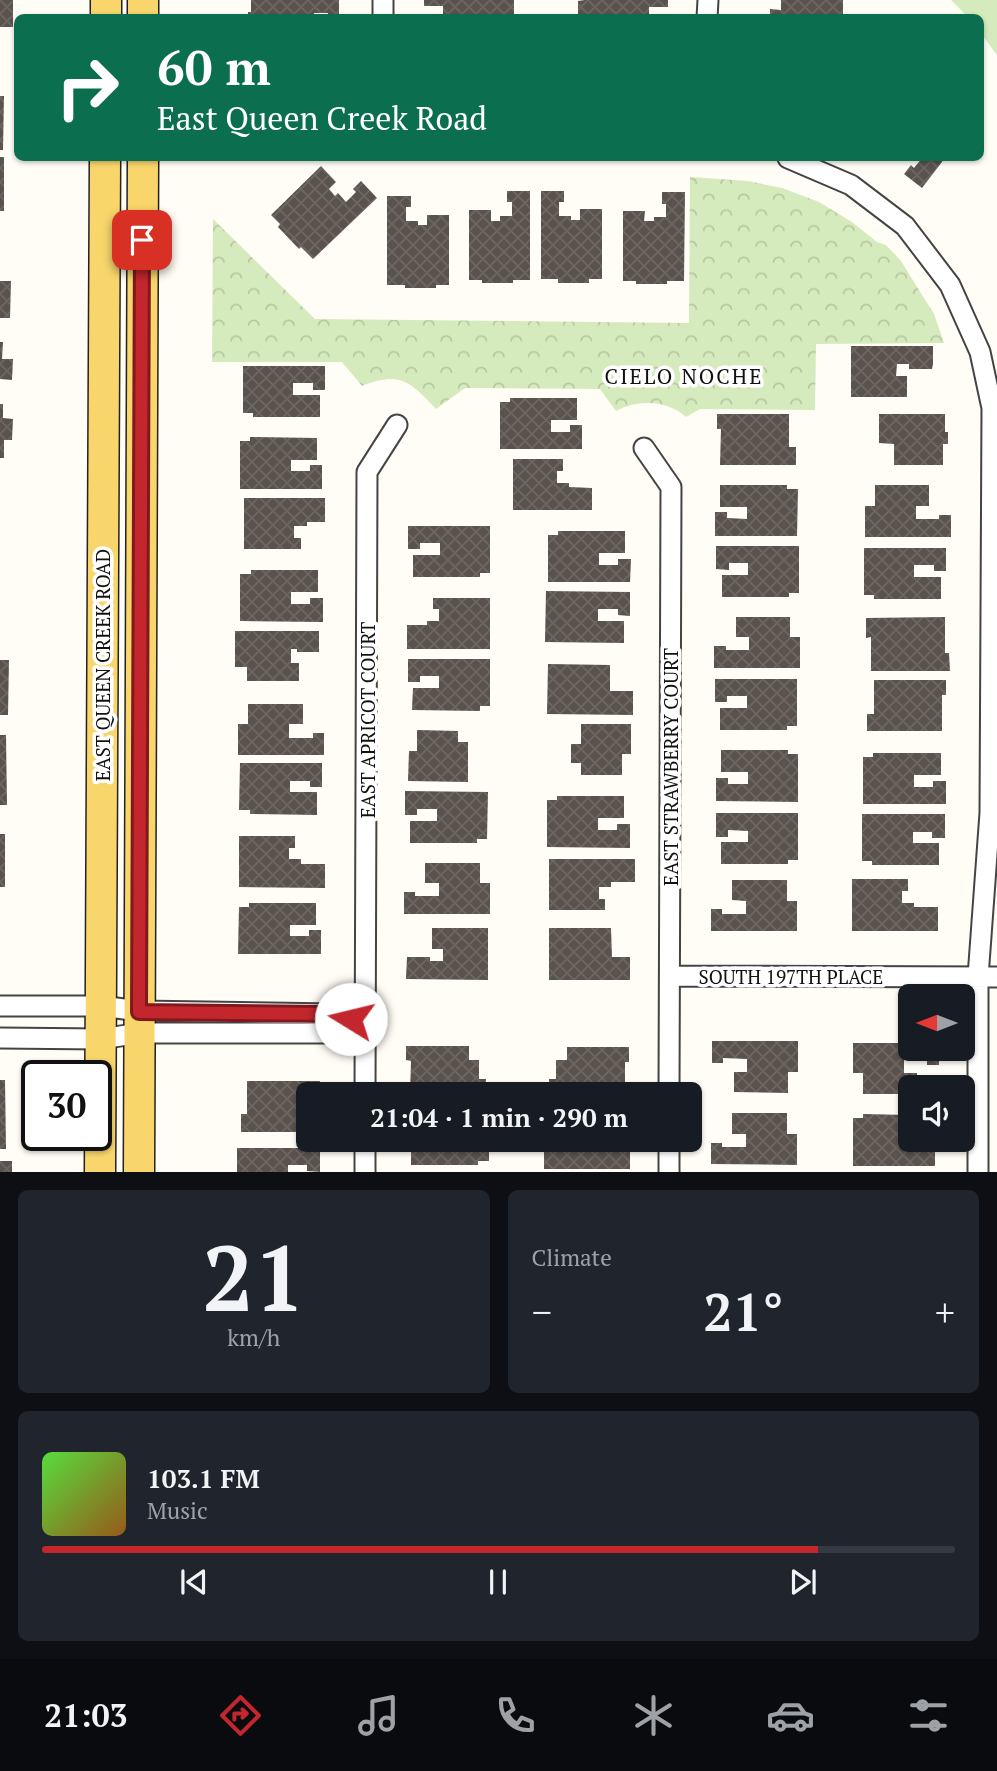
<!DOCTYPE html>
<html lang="en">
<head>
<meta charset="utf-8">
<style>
	:root { --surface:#171b24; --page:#20242c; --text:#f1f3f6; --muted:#9ea1a6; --line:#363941; --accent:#c4262e }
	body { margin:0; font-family:"PT Serif",serif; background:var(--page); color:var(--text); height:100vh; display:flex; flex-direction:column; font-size:26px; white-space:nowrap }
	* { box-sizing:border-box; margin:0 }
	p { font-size:23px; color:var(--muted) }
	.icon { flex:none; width:38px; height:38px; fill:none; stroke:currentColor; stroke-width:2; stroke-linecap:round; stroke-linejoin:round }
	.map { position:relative; height:1172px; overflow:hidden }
	.side { display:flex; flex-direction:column; gap:18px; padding:18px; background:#0d0f14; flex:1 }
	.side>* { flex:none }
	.top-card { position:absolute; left:14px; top:14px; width:970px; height:147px; border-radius:10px; box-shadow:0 2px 5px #0004; background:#0b6e4f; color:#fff; overflow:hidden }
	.needle { width:46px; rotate:270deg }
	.controls { position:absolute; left:898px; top:984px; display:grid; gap:14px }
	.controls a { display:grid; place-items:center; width:77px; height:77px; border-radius:10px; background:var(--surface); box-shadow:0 2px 5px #0004; font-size:35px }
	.speed { position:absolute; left:21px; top:1060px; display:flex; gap:14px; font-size:35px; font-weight:700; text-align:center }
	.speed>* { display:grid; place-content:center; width:91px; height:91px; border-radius:50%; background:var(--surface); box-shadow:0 2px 5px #0004; line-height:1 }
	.speed .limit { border:4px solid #111; border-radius:10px; background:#fff; color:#111 }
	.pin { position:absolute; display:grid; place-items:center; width:60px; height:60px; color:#fff; margin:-30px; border-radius:14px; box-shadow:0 4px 10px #0006 }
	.me { position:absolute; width:77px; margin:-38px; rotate:279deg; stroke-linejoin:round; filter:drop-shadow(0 0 5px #0008) }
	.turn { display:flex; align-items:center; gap:24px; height:147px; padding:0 28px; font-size:32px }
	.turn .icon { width:91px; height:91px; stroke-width:2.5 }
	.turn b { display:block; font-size:49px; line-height:60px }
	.big { font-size:52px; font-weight:600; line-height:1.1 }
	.side .widget { flex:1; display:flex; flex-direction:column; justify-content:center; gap:10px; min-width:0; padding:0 24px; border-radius:10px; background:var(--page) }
	.side .dial { align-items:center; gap:0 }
	.dial b { font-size:91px; line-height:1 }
	.song { display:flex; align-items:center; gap:21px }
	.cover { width:84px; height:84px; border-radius:10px; background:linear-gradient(135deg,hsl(110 70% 55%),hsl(30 70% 35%)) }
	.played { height:7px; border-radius:4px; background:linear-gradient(90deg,var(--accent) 85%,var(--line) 85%) }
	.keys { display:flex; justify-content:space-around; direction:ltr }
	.heat { display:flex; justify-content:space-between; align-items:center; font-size:38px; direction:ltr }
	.side .tiles { flex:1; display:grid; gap:18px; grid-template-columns:1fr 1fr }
	.widget:last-child { grid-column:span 2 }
	.trip { position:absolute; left:296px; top:1082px; width:406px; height:70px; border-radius:10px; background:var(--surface); box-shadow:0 2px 5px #0004; font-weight:600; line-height:70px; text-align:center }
	.tab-bar { display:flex; height:112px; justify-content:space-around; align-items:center; background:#090b0e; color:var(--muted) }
	.tab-bar .icon { width:49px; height:49px }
	.tab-bar .selected { color:var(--accent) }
	.tab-bar b { font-size:32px; color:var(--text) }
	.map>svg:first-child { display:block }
</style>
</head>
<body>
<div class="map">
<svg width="997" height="1173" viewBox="0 0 997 1173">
	<defs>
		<pattern id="park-crowns" width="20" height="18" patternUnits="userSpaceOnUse" patternTransform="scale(1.75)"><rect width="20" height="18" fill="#d5ebbd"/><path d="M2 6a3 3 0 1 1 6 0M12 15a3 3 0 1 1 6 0" fill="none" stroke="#b6c8a1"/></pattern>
		<pattern id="building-cross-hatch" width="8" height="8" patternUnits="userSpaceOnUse" patternTransform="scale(1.75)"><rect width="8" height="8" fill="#5a524d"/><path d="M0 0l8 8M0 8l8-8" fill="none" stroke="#6d6662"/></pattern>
	</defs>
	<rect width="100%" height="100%" fill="#fffdf5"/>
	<path fill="#d5ebbd" d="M951 0H997V55L980 32V18L968 17Z"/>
	<path fill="url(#park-crowns)" d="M690 177 748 181 782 188 819 202 852 222 877 242 886 245 901 261 934 314 944 343 816 344 815 410 700 409 686 417C668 400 637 399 616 411L600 389 465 388 436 409C410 381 399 371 362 386L342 362H212L213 219 315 319 689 323Z"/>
	<path fill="url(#building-cross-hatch)" d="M0 0H13V27H0Z
		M251 0H339V18H328V13H314V18H248V12H251Z
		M424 0H514V18H443V6H424Z
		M585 0H668V7H649V18H578V1Z
		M781 0H843V18H770V9L781 10Z
		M0 96H4L3 150H0Z
		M0 157H4V211H0Z
		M922 158H945L922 188 904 174 911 165 914 168Z
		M321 166 336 182 329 189 335 196 338 193 346 202 356 192 353 189 361 181 377 198 313 259 301 247 299 249 278 227 280 224 271 215Z
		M507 191H530V280H513V283H482V280H469V210H491V221H500V216H512V202H507Z
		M541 191H564V202H559V216H571V220H580V209H602V279H589V283H558V279H541Z
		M662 192H685L684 281H667V284H636V281H623V211H645L644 221H654V217H666V204H662Z
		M387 196H411V207H406V221H418V225H427V215H449V285H436V288H405V285H387Z
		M0 281H11L10 318H0Z
		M0 342H3L2 359H13L12 380 0 379Z
		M851 346H933V364L932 369H909V364H897L896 376H907V397H851Z
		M243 366H325V390H313V383H293V395H320V417H253V413H243Z
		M510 398H577V420H551V432H570V425H582V449H500V402H510Z
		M0 404H3V418L13 419 12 440H4V458H0Z
		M717 414H789V447H796V465H720L721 429H717Z
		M879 414H945V432H948V444H943V465H894V444L879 443Z
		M250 437 317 438V460H291V471H310V465H322V489H240V441H250Z
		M513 459H563V471H557V483H569V487L592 488V510H513Z
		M720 485H787V489H798L797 536H715V512H727V518L747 519V507H720Z
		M875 485H929V506H916V519H939V515H951V537H865V506H875Z
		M244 498H325V522H307V526H294V538H301V549H244Z
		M408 526H490V573H480V577H413V555H440V543H420V549H408Z
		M558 531H625V553H599V565H618V559H631L630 582H548V535H558Z
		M716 546H799V593H789V597H722V575H748V563H729V570L716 569Z
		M864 548H946V571H934V565H914V577H941V599H874V595H864Z
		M251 570H318V592H291V604H310V598H323V622L240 621V574H251Z
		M546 591 630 592V616L618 615V609H598V621H624V643L545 642Z
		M433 598H490V649H407V625H427V621H439V609H433Z
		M736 617H790V637H800V668H714V646H726V650H749V637H736Z
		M945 617V653H949L950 671H871V637L866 638V618Z
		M235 631H319V652H297V649H291V663H299V681H247V667H235Z
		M408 659H490V706H480V711L412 710 413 688H439V676H420V682H408Z
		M0 660H9L8 715H0Z
		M548 664 610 665V691H633V715L547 714Z
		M715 679H797V726H787V730H720V708H747V696H727V702H715Z
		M874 680H946V695H942V731H867V714H874Z
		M248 704H303V724H289V738H313V733H324V755H238V724H248Z
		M581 724H631V754H622V775H581V763H571V744H581Z
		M417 730 458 731V742H468V782L408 781 409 751H417Z
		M0 735H6L7 805H0Z
		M721 750H788V754H798V802L716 801V778H728V784H748V772H721Z
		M873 753H941V775H914V787H933V781H946V804H863V757H873Z
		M240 763H322V787H310V781H290V792H317V815L250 814V810H239Z
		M405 791 488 792 487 839H477V843H410V821H437V809H417V815H405Z
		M557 796H624V818H598V830H617V824H630V848L547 847V800H557Z
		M716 813H798V860H788V864H721V842H748V831L728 830V837H716Z
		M862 814H945V838H932V832H913V843H939V865H872V861H862Z
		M0 834H5V887H0Z
		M239 836H295V848H289V859H301V864H325V888L239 887Z
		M549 859H635V882H611V887H599V899H605V910H549Z
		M425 863H480V883H490V914H404V892H415V896H439V883H425Z
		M852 879H908V891H902V903H914V907H938V931H852Z
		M732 880H787V901H797V931H711V909H722V914H746V901L732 900Z
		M249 903H316V925H290V936H309V930H321V954H238L239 907H249Z
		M432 928H488V980L406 979 407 957H430V961H443V949H432Z
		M549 928H611L612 957H630V980H549Z
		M712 1041H798V1072H788V1093L734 1092V1072H747V1059L723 1058V1063H712Z
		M853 1043H910V1048H939V1065H927V1060H904V1073H917V1087H910V1094H863V1073H853Z
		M406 1046H469V1060H479V1079H486L485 1094H410L411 1061 406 1060Z
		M567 1047H629V1062H625V1094H549V1079H556V1060H567Z
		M0 1080H5L6 1149H0Z
		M247 1081H320V1094H308V1132H241V1114H247Z
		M732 1113H787V1134H797V1165L711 1164V1143H722V1147H746V1134H732Z
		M863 1114 910 1115V1137H904L903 1148 923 1149V1142H935V1166H853V1118H863Z
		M438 1139H489V1161H478V1165H411V1143H438Z
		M544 1139H595V1152H619V1147L630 1148V1169H544Z
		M237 1148H320V1172L307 1171V1165H288V1173H237Z
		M0 1161H12V1173H0Z"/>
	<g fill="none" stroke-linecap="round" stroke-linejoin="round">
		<g stroke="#444" stroke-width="23">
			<path id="minor" d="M383 18V0
				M707 18 708 0
				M788 158 851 185 905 226 950 285 980 352 992 408 990 813 978 977V1173
				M644 448 671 487 669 1094
				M670 976 997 977
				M0 1006H101L139 1011 336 1014 365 1024
				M0 1038 101 1039 140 1033H335L365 1024
				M365 1094 367 472 397 425
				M365 1139V1173
				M669 1173V1139"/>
		</g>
		<g stroke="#222" stroke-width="33">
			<path id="primary" d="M106 18V0
				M143 18V0
				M100 1173 105 158
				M139 1173 143 158"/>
		</g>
		<use href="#minor" stroke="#fff" stroke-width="19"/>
		<use href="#primary" stroke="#f9d66b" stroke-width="30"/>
	</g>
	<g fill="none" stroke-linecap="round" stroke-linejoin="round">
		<g stroke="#7f191e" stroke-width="18">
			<path id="route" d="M142 240 139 1012 336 1014 351 1019"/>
		</g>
		<use href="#route" stroke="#c4262e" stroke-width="12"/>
	</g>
	<g text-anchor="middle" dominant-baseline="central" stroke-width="7" stroke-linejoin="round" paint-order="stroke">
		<g font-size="19" fill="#111" stroke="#fff">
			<text transform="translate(102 665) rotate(-90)">EAST QUEEN CREEK ROAD</text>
			<text transform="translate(367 720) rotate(-90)">EAST APRICOT COURT</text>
			<text transform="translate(670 767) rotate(-90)">EAST STRAWBERRY COURT</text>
			<text x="791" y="976">SOUTH 197TH PLACE</text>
		</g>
		<g font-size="21" letter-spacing="2" fill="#111" stroke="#fff">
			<text x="684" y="376">CIELO NOCHE</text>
		</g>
	</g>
</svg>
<div class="controls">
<a><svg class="needle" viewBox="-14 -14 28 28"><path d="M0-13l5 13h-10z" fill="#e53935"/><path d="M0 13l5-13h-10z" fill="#9ea1a6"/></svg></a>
<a><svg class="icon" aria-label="sound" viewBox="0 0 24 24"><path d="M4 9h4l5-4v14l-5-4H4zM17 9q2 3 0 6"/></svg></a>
</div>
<div class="speed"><div class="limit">30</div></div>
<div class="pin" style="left:142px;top:240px;background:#d93025"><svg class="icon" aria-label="arrive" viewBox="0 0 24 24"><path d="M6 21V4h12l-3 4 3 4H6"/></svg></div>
<svg class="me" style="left:351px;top:1019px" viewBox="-20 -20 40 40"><circle r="19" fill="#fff"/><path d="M0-13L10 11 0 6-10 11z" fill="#c4262e"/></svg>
<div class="trip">21:04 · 1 min · 290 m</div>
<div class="top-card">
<div class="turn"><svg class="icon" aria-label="right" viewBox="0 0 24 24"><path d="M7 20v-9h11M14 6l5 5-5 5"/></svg><div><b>60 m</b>East Queen Creek Road</div></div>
</div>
</div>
<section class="side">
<div class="tiles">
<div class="widget dial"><b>21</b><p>km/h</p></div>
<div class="widget"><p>Climate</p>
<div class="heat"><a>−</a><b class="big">21°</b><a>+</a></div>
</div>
<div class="widget">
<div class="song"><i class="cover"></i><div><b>103.1 FM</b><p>Music</p></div></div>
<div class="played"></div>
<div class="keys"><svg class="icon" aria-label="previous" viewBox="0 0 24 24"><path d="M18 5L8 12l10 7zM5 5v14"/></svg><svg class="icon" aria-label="pause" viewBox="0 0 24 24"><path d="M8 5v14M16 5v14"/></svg><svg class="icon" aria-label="next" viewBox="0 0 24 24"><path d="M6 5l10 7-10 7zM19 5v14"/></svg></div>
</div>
</div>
</section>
<nav class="tab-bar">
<b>21:03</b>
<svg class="icon selected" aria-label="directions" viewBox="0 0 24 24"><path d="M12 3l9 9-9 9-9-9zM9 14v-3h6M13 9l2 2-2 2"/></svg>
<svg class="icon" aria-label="music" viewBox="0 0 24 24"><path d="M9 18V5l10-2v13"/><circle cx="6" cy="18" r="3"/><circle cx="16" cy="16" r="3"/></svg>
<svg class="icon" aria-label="phone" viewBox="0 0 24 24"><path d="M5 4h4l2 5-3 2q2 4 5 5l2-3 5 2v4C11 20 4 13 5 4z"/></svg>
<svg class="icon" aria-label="climate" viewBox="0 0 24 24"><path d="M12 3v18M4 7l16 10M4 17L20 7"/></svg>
<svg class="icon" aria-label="car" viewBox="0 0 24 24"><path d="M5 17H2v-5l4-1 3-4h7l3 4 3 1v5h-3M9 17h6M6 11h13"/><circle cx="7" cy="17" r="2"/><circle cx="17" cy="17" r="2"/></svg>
<svg class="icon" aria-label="filters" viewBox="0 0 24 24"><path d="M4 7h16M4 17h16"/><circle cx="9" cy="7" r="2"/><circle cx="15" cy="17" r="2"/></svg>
</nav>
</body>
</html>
